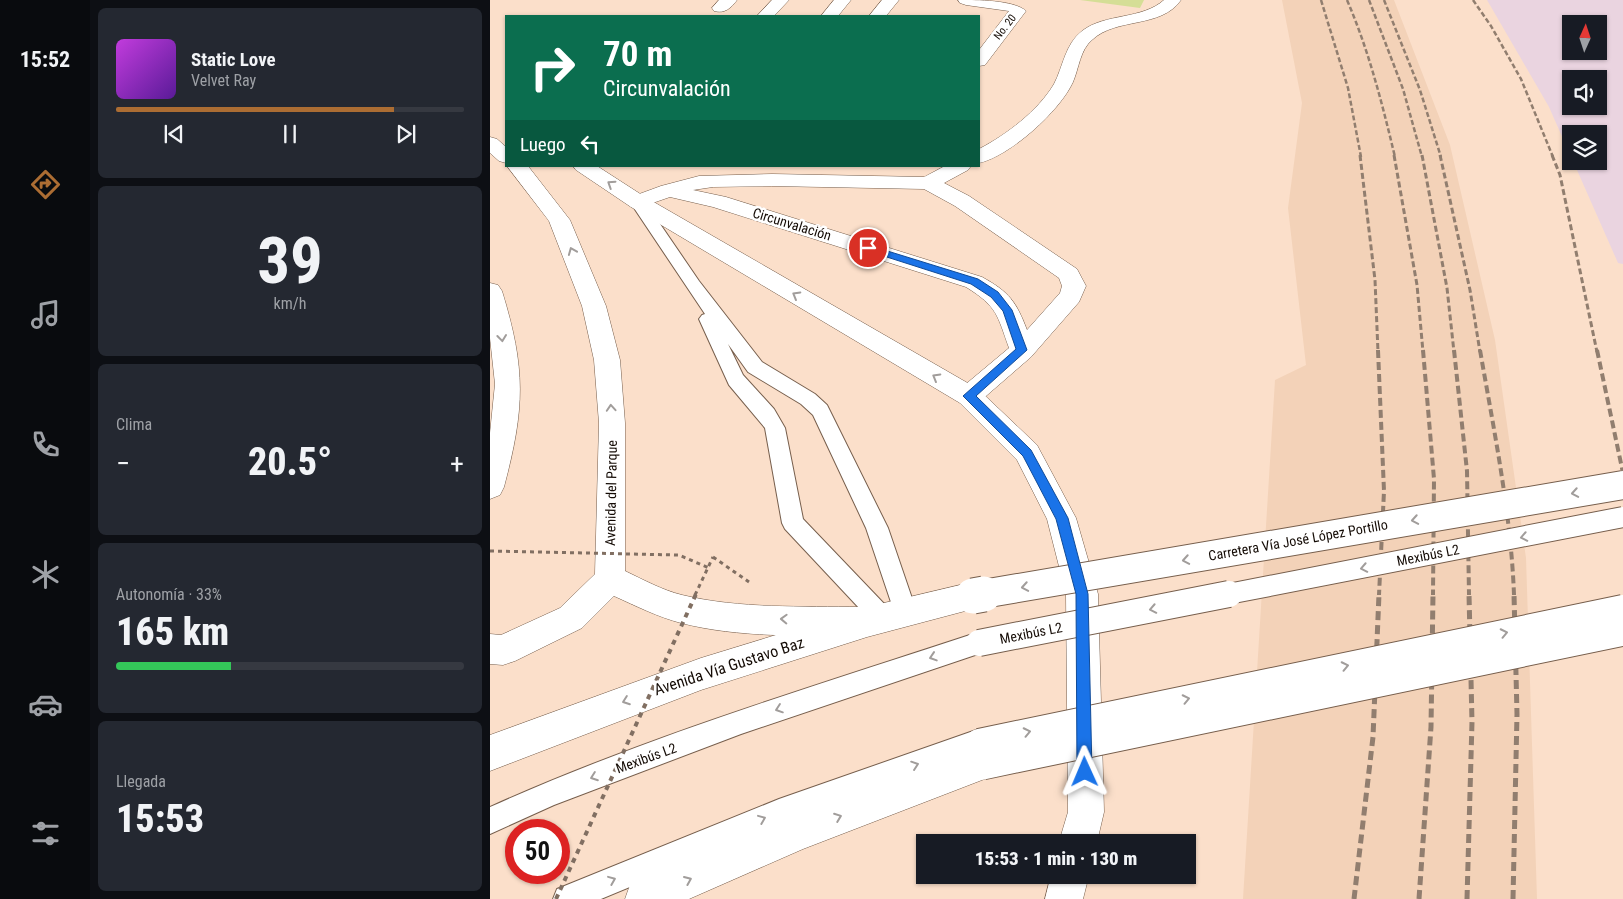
<!DOCTYPE html>
<html lang="es">
<head>
<meta charset="utf-8">
<style>
	:root { --surface:#171b24; --page:#242831; --text:#f1f3f6; --muted:#9ea1a6; --line:#363941; --accent:#ac6d33 }
	body { margin:0; font-family:"Roboto Condensed",sans-serif; background:var(--page); color:var(--text); height:100vh; display:flex; flex-direction:column; font-size:19px; white-space:nowrap }
	* { box-sizing:border-box; margin:0 }
	p { font-size:16px; color:var(--muted) }
	.icon { flex:none; width:28px; height:28px; fill:none; stroke:currentColor; stroke-width:2; stroke-linecap:round; stroke-linejoin:round }
	.map { position:relative; flex:1; overflow:hidden }
	.panel { display:flex; flex-direction:column; gap:8px; padding:8px; background:#0d0f14; width:400px }
	.panel>* { flex:none }
	.guide { position:absolute; left:15px; top:15px; width:475px; height:152px; border-radius:0px; box-shadow:0 1px 4px #0004; background:#0b6e4f; color:#fff; overflow:hidden }
	.needle { width:32px; rotate:3deg }
	.controls { position:absolute; left:1072px; top:15px; display:grid; gap:10px }
	.controls a { display:grid; place-items:center; width:45px; height:45px; border-radius:0px; background:var(--surface); box-shadow:0 1px 4px #0004; font-size:25px }
	.speed { position:absolute; left:15px; top:819px; display:flex; gap:10px; font-size:25px; font-weight:700; text-align:center }
	.speed>* { display:grid; place-content:center; width:65px; height:65px; border-radius:50%; background:var(--surface); box-shadow:0 1px 4px #0004; line-height:1 }
	.speed .limit { border:8px solid #d22; background:#fff; color:#111 }
	.pin { position:absolute; display:grid; place-items:center; width:42px; height:42px; color:#fff; margin:-21px; border:2px solid #fff; border-radius:50%; box-shadow:0 1px 5px #0007 }
	.me { position:absolute; width:55px; margin:-28px; rotate:359deg; stroke-linejoin:round; filter:drop-shadow(0 0 4px #0008) }
	.turn { display:flex; align-items:center; gap:18px; height:105px; padding:0 15px; font-size:22px }
	.turn .icon { width:65px; height:65px; stroke-width:2.5 }
	.turn b { display:block; font-size:35px; line-height:42px }
	.then { display:flex; align-items:center; height:48px; padding:0 15px; background:#0003; gap:10px; font-size:19px }
	.big { font-size:38px; font-weight:800; line-height:1.1 }
	.panel .widget { flex:1; display:flex; flex-direction:column; justify-content:center; gap:8px; min-width:0; padding:0 18px; border-radius:8px; background:var(--page) }
	.panel .dial { align-items:center; gap:0 }
	.dial b { font-size:65px; line-height:1 }
	.song { display:flex; align-items:center; gap:15px }
	.cover { width:60px; height:60px; border-radius:8px; background:linear-gradient(135deg,hsl(290 70% 55%),hsl(270 70% 35%)) }
	.played { height:5px; border-radius:2px; background:linear-gradient(90deg,var(--accent) 80%,var(--line) 80%) }
	.keys { display:flex; justify-content:space-around; direction:ltr }
	.heat { display:flex; justify-content:space-between; align-items:center; font-size:28px; direction:ltr }
	.charge { height:8px; border-radius:4px; background:linear-gradient(90deg,#34c759 33%,var(--line) 0) }
	.trip { position:absolute; left:426px; top:834px; width:280px; height:50px; border-radius:0px; background:var(--surface); box-shadow:0 1px 4px #0004; font-weight:800; line-height:50px; text-align:center }
	main { display:flex; flex:1; min-height:0 }
	.tab-bar { display:flex; flex-direction:column; width:90px; justify-content:space-around; align-items:center; background:#090b0e; color:var(--muted) }
	.tab-bar .icon { width:35px; height:35px }
	.tab-bar .selected { color:var(--accent) }
	.tab-bar b { font-size:22px; color:var(--text) }
	.map>svg:first-child { display:block }
</style>
</head>
<body>
<main>
<nav class="tab-bar">
<b>15:52</b>
<svg class="icon selected" aria-label="directions" viewBox="0 0 24 24"><path d="M12 3l9 9-9 9-9-9zM9 14v-3h6M13 9l2 2-2 2"/></svg>
<svg class="icon" aria-label="music" viewBox="0 0 24 24"><path d="M9 18V5l10-2v13"/><circle cx="6" cy="18" r="3"/><circle cx="16" cy="16" r="3"/></svg>
<svg class="icon" aria-label="phone" viewBox="0 0 24 24"><path d="M5 4h4l2 5-3 2q2 4 5 5l2-3 5 2v4C11 20 4 13 5 4z"/></svg>
<svg class="icon" aria-label="climate" viewBox="0 0 24 24"><path d="M12 3v18M4 7l16 10M4 17L20 7"/></svg>
<svg class="icon" aria-label="car" viewBox="0 0 24 24"><path d="M5 17H2v-5l4-1 3-4h7l3 4 3 1v5h-3M9 17h6M6 11h13"/><circle cx="7" cy="17" r="2"/><circle cx="17" cy="17" r="2"/></svg>
<svg class="icon" aria-label="filters" viewBox="0 0 24 24"><path d="M4 7h16M4 17h16"/><circle cx="9" cy="7" r="2"/><circle cx="15" cy="17" r="2"/></svg>
</nav>
<section class="panel">
<div class="widget">
<div class="song"><i class="cover"></i><div><b>Static Love</b><p>Velvet Ray</p></div></div>
<div class="played"></div>
<div class="keys"><svg class="icon" aria-label="previous" viewBox="0 0 24 24"><path d="M18 5L8 12l10 7zM5 5v14"/></svg><svg class="icon" aria-label="pause" viewBox="0 0 24 24"><path d="M8 5v14M16 5v14"/></svg><svg class="icon" aria-label="next" viewBox="0 0 24 24"><path d="M6 5l10 7-10 7zM19 5v14"/></svg></div>
</div>
<div class="widget dial"><b>39</b><p>km/h</p></div>
<div class="widget"><p>Clima</p>
<div class="heat"><a>−</a><b class="big">20.5°</b><a>+</a></div>
</div>
<div class="widget"><p>Autonomía · 33%</p><b class="big">165 km</b><div class="charge"></div></div>
<div class="widget"><p>Llegada</p><b class="big">15:53</b></div>
</section>
<div class="map">
<svg width="1133" height="899" viewBox="0 0 1133 899">
	<rect width="100%" height="100%" fill="#fbdfca"/>
	<path fill="#f3d2b8" d="M792 0H904L960 145 1005 340 1036 558 1047 899H753L785 380 816 365 798 208 812 103Z"/>
	<path fill="#ead4e0" fill-rule="evenodd" d="M997 0H1133V264L1128 263 1083 161H1109V134H1081V157L1059 107ZM1081 24H1109V51H1081ZM1081 79H1109V106H1081Z"/>
	<path fill="#d5de96" d="M590 0H654L650 8Z"/>
	<g fill="none" stroke-linecap="round" stroke-linejoin="round">
		<g stroke="#765e4c" stroke-width="2">
			<path id="service" d="M148 197 153 199 209 281 272 362 325 394 337 405 398 528 427 613 423 620 415 623 407 620 376 528 323 415 311 404 258 372 238 344 253 375 284 409 295 428 313 519 401 611 405 618 401 625 393 629 385 625 295 529 292 523 275 428 239 385 209 319 212 315 215 314 140 202 143 199Z
				M489 632 497 635 501 643 497 651 251 734 64 805 0 834V807C158 736 325 686 489 632Z
				M489 729 498 733 502 742 498 751 489 755 289 825 111 899H63L67 889 289 799Z"/>
		</g>
		<g stroke="#765e4c" stroke-width="1">
			<path id="minor" d="M229 0H247C241 8 235 14 224 11L222 8Z
				M282 0H299L284 16H267Z
				M344 0H361L348 16H331Z
				M392 0H409L396 16H379Z
				M468 0C487 0 524 0 536 11L495 65 489 66V50L519 11 476 5 470 3Z
				M674 0H691C671 29 626 17 602 40 590 50 589 68 583 82 570 111 520 156 489 163V149C516 135 548 111 564 84 573 67 575 44 592 31 615 13 652 20 674 0Z
				M455 166H481L478 170 454 183 479 196 587 269 596 286 589 302 541 357 488 403 479 406 470 403 466 396 470 389 519 348C507 315 508 307 476 287L223 207 180 197 148 208 141 207 137 202 141 197 171 186 209 176 282 174 434 177ZM282 186 434 189 465 206 569 278 572 286 570 293 537 330C526 301 519 292 492 277L236 197 203 190 223 187Z"/>
		</g>
		<g stroke="#765e4c" stroke-width="1">
			<path id="secondary" d="M0 137 7 139 16 147V163L9 161 0 153Z
				M17 166H38L80 220 116 306 130 360 135 423V571C154 580 172 590 192 595 250 609 312 606 371 607L382 612 387 622 382 632 371 637C312 635 249 638 191 623 168 617 146 606 124 596L92 628 25 661 13 665 0 664V634L11 635 70 608 105 574 109 423 104 360 92 306 59 221Z
				M83 166H107L155 197 488 389 547 445 586 518 608 594 614 812 607 842H569L578 812 576 594 557 519 527 460 470 403 141 207 86 170Z
				M0 283 8 285 12 291C36 369 35 408 14 487L10 495 0 499V433L5 384 0 338Z
				M561 875H599L593 899H555Z"/>
		</g>
		<g stroke="#765e4c" stroke-width="1">
			<path id="primary" d="M483 582 494 586 499 596 494 606 377 637 211 690 0 771V735L211 658 377 607Z
				M492 744 505 749 510 762 505 775 313 849 199 899H135L140 885 307 814Z"/>
		</g>
		<path stroke="#816f62" stroke-width="3" stroke-dasharray="4 4" stroke-linecap="butt" d="M223 557 259 582"/>
		<use href="#service" fill="#fff" fill-rule="evenodd"/>
		<use href="#minor" fill="#fff" fill-rule="evenodd"/>
		<use href="#secondary" fill="#fff" fill-rule="evenodd"/>
		<use href="#primary" fill="#fff" fill-rule="evenodd"/>
		<path stroke="#917e6f" stroke-width="2.5" stroke-dasharray="5 2.5" stroke-linecap="butt" d="M831 0 858 88 871 157
			M857 0C879 51 892 103 905 157
			M879 0 913 89 932 157
			M894 0 930 90 951 157
			M983 0 1001 26 1031 79 1063 157"/>
		<path stroke="#917e6f" stroke-width="3" stroke-dasharray="6 3" stroke-linecap="butt" d="M870 155 885 280 888 352
			M904 155 927 285 933 352
			M932 155 957 288 964 352
			M950 155 980 290 990 352
			M1062 155 1070 175 1107 352"/>
		<path stroke="#917e6f" stroke-width="4" stroke-dasharray="8 4" stroke-linecap="butt" d="M888 350 894 491 889 595
			M933 350 944 479 943 595
			M964 350 977 471 979 595
			M990 350C1004 431 1021 513 1024 595
			M1107 350 1133 473"/>
		<path stroke="#917e6f" stroke-width="5" stroke-dasharray="9 5" stroke-linecap="butt" d="M864 899 883 737 889 594
			M929 899 941 727 943 594
			M977 899 982 722 979 594
			M1023 899 1027 714 1024 594"/>
		<g stroke="#765e4c" stroke-width="22" stroke-linecap="butt">
			<path id="service-bridge-far1" d="M733 595 1133 517"/>
		</g>
		<g stroke="#765e4c" stroke-width="28" stroke-linecap="butt">
			<path id="service-bridge" d="M489 643 739 594
				M489 742 1133 608"/>
		</g>
		<g stroke="#765e4c" stroke-width="30" stroke-linecap="butt">
			<path id="primary-bridge-far1" d="M487 595 1133 485"/>
		</g>
		<g stroke="#765e4c" stroke-width="37" stroke-linecap="butt">
			<path id="primary-bridge" d="M483 596 494 594
				M492 762 1133 628"/>
		</g>
		<path stroke="#816f62" stroke-width="3" stroke-dasharray="4 4" stroke-linecap="butt" d="M0 551 189 555 219 568
			M205 595 223 557"/>
		<path stroke="#816f62" stroke-width="4" stroke-dasharray="5 5" stroke-linecap="butt" d="M66 899 206 594"/>
		<use href="#service-bridge-far1" stroke="#fff" stroke-width="20"/>
		<use href="#service-bridge" stroke="#fff" stroke-width="26"/>
		<use href="#primary-bridge-far1" stroke="#fff" stroke-width="28"/>
		<use href="#primary-bridge" stroke="#fff" stroke-width="35"/>
	</g>
	<defs><path id="oneway-chevron" d="M-2-3.5L2.5 0L-2 3.5" fill="none" stroke-width="1.6" stroke-linecap="round" stroke-linejoin="round" transform="scale(1.25)"/></defs>
	<g stroke="#a19d9b">
		<use href="#oneway-chevron" transform="translate(121 184) rotate(-147)"/>
		<use href="#oneway-chevron" transform="translate(82 251) rotate(-112)"/>
		<use href="#oneway-chevron" transform="translate(306 295) rotate(-150)"/>
		<use href="#oneway-chevron" transform="translate(12 338) rotate(83)"/>
		<use href="#oneway-chevron" transform="translate(446 377) rotate(-150)"/>
		<use href="#oneway-chevron" transform="translate(121 408) rotate(-94)"/>
		<use href="#oneway-chevron" transform="translate(1085 493) rotate(170)"/>
		<use href="#oneway-chevron" transform="translate(925 520) rotate(170)"/>
		<use href="#oneway-chevron" transform="translate(1034 537) rotate(169)"/>
		<use href="#oneway-chevron" transform="translate(696 560) rotate(170)"/>
		<use href="#oneway-chevron" transform="translate(874 568) rotate(169)"/>
		<use href="#oneway-chevron" transform="translate(535 587) rotate(170)"/>
		<use href="#oneway-chevron" transform="translate(663 609) rotate(169)"/>
		<use href="#oneway-chevron" transform="translate(294 619) rotate(-178)"/>
		<use href="#oneway-chevron" transform="translate(1014 633) rotate(-12)"/>
		<use href="#oneway-chevron" transform="translate(443 657) rotate(162)"/>
		<use href="#oneway-chevron" transform="translate(855 666) rotate(-12)"/>
		<use href="#oneway-chevron" transform="translate(696 699) rotate(-12)"/>
		<use href="#oneway-chevron" transform="translate(136 701) rotate(160)"/>
		<use href="#oneway-chevron" transform="translate(289 709) rotate(161)"/>
		<use href="#oneway-chevron" transform="translate(537 732) rotate(-12)"/>
		<use href="#oneway-chevron" transform="translate(425 765) rotate(-19)"/>
		<use href="#oneway-chevron" transform="translate(104 777) rotate(160)"/>
		<use href="#oneway-chevron" transform="translate(348 817) rotate(-21)"/>
		<use href="#oneway-chevron" transform="translate(272 819) rotate(-22)"/>
		<use href="#oneway-chevron" transform="translate(122 880) rotate(-22)"/>
		<use href="#oneway-chevron" transform="translate(198 880) rotate(-23)"/>
	</g>
	<path fill="#1a73e8" stroke="#114b97" d="M378 245 488 279 508 292 522 310 537 350 486 396 541 450 578 518 598 594 602 772 600 778 595 780 590 778 587 772 586 594 566 519 533 456 473 396 526 349 513 311 501 297 481 284 375 250V246Z"/>
	<g text-anchor="middle" dominant-baseline="central" stroke-width="5" stroke-linejoin="round" paint-order="stroke">
		<g font-size="11" fill="#140b05" stroke="#fff">
			<text transform="translate(515 27) rotate(-52)">No. 20</text>
		</g>
		<g font-size="14" fill="#140b05" stroke="#fff">
			<text transform="translate(302 224) rotate(17)">Circunvalación</text>
			<text transform="translate(121 493) rotate(-89)">Avenida del Parque</text>
			<text transform="translate(808 540) rotate(-10)">Carretera Vía José López Portillo</text>
			<text transform="translate(938 555) rotate(-11)">Mexibús L2</text>
			<text transform="translate(541 633) rotate(-11)">Mexibús L2</text>
			<text transform="translate(156 758) rotate(-20)">Mexibús L2</text>
		</g>
		<g font-size="16" fill="#140b05" stroke="#fff">
			<text transform="translate(239 666) rotate(-18)">Avenida Vía Gustavo Baz</text>
		</g>
	</g>
</svg>
<div class="controls">
<a><svg class="needle" viewBox="-14 -14 28 28"><path d="M0-13l5 13h-10z" fill="#e53935"/><path d="M0 13l5-13h-10z" fill="#9ea1a6"/></svg></a>
<a><svg class="icon" aria-label="sound" viewBox="0 0 24 24"><path d="M4 9h4l5-4v14l-5-4H4zM17 9q2 3 0 6"/></svg></a>
<a><svg class="icon" aria-label="layers" viewBox="0 0 24 24"><path d="M12 4l9 5-9 5-9-5zM3 14l9 5 9-5"/></svg></a>
</div>
<div class="speed"><div class="limit">50</div></div>
<div class="pin" style="left:378px;top:248px;background:#d93025"><svg class="icon" aria-label="arrive" viewBox="0 0 24 24"><path d="M6 21V4h12l-3 4 3 4H6"/></svg></div>
<svg class="me" style="left:595px;top:772px" viewBox="-20 -20 40 40"><path d="M0-17L14 15 0 8-14 15z" fill="#1a73e8" stroke="#fff" stroke-width="4"/></svg>
<div class="trip">15:53 · 1 min · 130 m</div>
<div class="guide">
<div class="turn"><svg class="icon" aria-label="right" viewBox="0 0 24 24"><path d="M7 20v-9h11M14 6l5 5-5 5"/></svg><div><b>70 m</b>Circunvalación</div></div>
<div class="then">Luego<svg class="icon" aria-label="left" viewBox="0 0 24 24"><path d="M17 20v-9H6M10 6l-5 5 5 5"/></svg></div>
</div>
</div>
</main>
</body>
</html>
